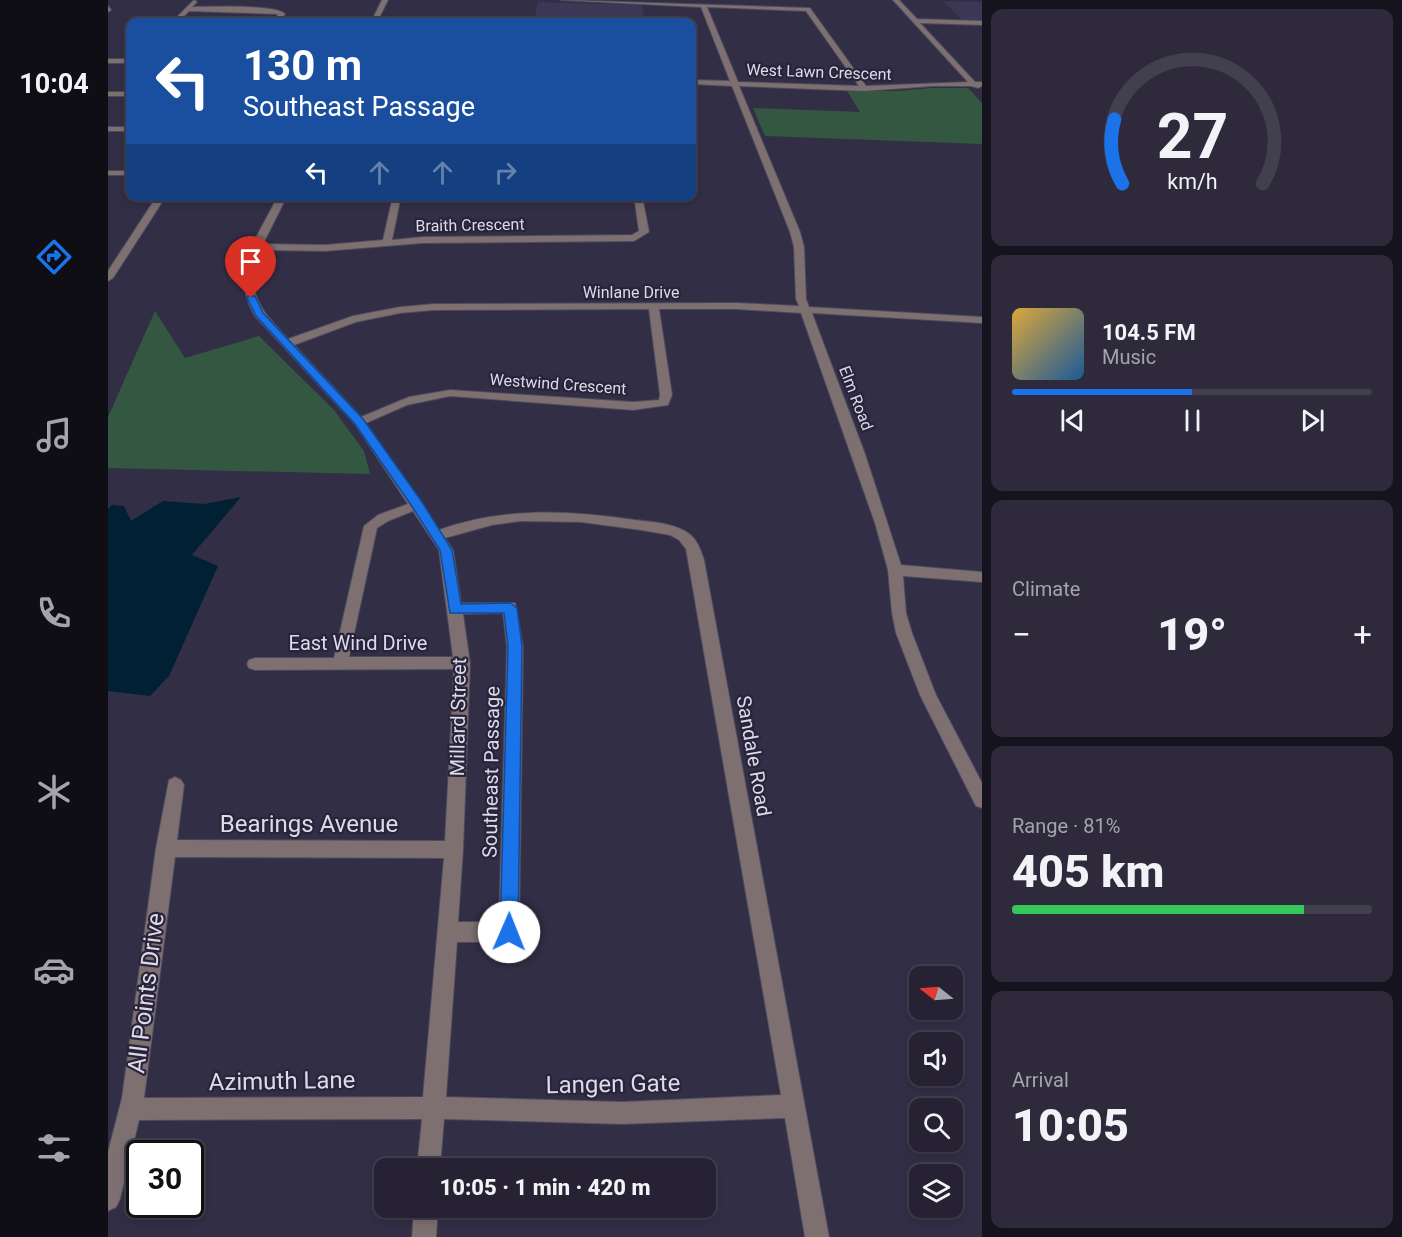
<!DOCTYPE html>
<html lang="en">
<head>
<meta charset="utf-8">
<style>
	:root { --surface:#262234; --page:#2e2a3c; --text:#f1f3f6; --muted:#a4a4ac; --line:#423f4f; --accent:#1a73e8 }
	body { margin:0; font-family:Roboto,sans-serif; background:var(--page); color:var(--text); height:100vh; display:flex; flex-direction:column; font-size:22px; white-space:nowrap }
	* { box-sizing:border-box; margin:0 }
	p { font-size:20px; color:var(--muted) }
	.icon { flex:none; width:33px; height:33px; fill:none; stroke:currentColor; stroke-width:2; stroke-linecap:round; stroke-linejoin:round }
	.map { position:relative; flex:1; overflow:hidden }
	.details { display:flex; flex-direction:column; gap:9px; padding:9px; background:#15131d; width:420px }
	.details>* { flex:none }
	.top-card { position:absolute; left:18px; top:18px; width:570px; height:183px; border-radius:12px; box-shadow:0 3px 9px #0003,0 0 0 2px var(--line); background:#1a4fa0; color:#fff; overflow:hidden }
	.needle { width:39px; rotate:287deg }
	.fabs { position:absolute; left:801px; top:966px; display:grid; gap:12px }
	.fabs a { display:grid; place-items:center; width:54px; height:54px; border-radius:12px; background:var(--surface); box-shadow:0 3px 9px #0003,0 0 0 2px var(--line); font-size:30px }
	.speed { position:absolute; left:18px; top:1140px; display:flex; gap:12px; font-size:30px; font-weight:700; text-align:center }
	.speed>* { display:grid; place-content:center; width:78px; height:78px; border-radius:50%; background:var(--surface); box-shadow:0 3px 9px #0003,0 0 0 2px var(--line); line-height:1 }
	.speed .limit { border:3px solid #111; border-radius:9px; background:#fff; color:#111 }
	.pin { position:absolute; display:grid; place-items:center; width:51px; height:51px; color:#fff; margin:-62px -26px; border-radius:50% 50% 50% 0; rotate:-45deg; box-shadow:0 0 6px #0007 }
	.pin .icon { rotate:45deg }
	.me { position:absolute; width:66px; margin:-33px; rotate:1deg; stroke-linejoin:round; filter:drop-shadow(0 0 4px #0008) }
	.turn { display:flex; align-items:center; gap:21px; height:126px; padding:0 18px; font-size:27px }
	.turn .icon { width:78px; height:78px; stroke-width:2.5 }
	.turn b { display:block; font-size:42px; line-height:51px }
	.lanes { display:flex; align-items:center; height:57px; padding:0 18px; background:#0003; justify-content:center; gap:30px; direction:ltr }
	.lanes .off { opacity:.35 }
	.big { font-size:45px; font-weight:800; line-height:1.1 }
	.details .tile { flex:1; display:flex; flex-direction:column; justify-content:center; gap:9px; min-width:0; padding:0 21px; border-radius:12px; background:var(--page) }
	.details .dial { align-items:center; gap:0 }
	.dial svg { height:156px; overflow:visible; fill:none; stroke:var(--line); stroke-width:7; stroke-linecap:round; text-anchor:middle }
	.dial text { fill:var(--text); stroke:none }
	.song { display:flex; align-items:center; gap:18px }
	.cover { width:72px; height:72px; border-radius:9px; background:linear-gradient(135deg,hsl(40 70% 55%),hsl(210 70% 35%)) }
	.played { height:6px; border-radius:3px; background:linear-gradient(90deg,var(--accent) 50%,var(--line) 50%) }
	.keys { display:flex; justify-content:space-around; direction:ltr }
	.heat { display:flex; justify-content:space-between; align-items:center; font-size:33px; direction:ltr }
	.charge { height:9px; border-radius:4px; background:linear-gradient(90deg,#34c759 81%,var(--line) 0) }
	.trip { position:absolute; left:266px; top:1158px; width:342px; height:60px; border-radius:12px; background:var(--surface); box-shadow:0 3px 9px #0003,0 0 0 2px var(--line); font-weight:800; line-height:60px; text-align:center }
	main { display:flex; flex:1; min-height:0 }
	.tab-bar { display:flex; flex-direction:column; width:108px; justify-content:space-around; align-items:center; background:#0f0e15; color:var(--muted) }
	.tab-bar .icon { width:42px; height:42px }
	.tab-bar .active { color:var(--accent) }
	.tab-bar b { font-size:27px; color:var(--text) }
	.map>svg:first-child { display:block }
</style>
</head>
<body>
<main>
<nav class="tab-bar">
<b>10:04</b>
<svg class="icon active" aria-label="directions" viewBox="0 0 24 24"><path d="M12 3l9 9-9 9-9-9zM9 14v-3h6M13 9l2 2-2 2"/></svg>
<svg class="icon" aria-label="music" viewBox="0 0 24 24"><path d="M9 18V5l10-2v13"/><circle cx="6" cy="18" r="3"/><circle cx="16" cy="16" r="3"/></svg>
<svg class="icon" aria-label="phone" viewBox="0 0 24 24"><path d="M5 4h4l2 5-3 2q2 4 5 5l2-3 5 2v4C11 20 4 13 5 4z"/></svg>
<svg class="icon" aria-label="climate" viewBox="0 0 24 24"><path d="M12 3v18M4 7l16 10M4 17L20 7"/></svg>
<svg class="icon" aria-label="car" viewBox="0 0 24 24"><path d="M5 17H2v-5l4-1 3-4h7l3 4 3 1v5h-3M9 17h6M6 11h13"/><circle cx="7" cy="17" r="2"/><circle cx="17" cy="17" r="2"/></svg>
<svg class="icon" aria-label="filters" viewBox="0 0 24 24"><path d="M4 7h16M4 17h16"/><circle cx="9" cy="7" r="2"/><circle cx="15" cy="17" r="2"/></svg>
</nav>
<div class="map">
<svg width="874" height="1237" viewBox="0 0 874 1237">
	<rect width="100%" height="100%" fill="#322e45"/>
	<path fill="#3c3754" d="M835 1 874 2V21H855Z
		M430 2 534 5 537 22H426Z"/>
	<path fill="#345741" d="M824 88H860L874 103V144L657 136 645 108 752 112 739 91H789Z
		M47 311 77 358 151 336 226 410 256 451 262 474 0 468V417Z"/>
	<path fill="#022033" d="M133 497 84 555 110 566 61 676 42 696 0 691V509L4 505 16 506 23 521 55 501 96 504Z"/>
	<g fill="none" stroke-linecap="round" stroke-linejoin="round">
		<g stroke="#4d4a5f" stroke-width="2">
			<path id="minor" d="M86 0 89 2 84 7C101 7 167 4 177 14L171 22H165L170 14 81 11 70 22H64Z
				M274 0H280L269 22H263Z
				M452 0 702 8 758 86 860 82 785 0H791L809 19 874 21V25L812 23 867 82H874V86L870 88 863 86H825L756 91 631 86 692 232 696 247 698 299 701 307 874 317V323L704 313 757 454 793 565 874 572V582L795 576 798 613 804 633 828 695 874 783V808L868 806 812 695 788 633 784 613 780 570 767 523 693 313 628 309H551L564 395 560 405 525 410 342 396 299 405 258 423 331 530C395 507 460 510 527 520 543 522 566 523 580 533 589 539 593 550 596 560L721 1237H697L677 1118 514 1124 336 1119 332 1168H309L314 1119 31 1120 12 1199 8 1207 0 1211V1152L14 1098 48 848 61 780 67 777 73 780 76 785 69 840 337 841 346 669 147 670 141 668 139 664 141 660 147 658H226L256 526 270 515 300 504 247 424 147 316C120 271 150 237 170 196H179L155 244 217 245 275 240 285 196H293L284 240 315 237 524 235 531 231 526 196H534L541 232 526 241 315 243 217 251 152 250C136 293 152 309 180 339L245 316 292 307 326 304 628 303 691 306 688 299 686 247 682 232 624 86 584 84V80L622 81 593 7ZM599 7 698 11 751 86 630 82ZM541 309 552 395 551 400 525 402 342 390 301 397 253 417 186 345 248 322 292 313 326 310ZM305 511 331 550 345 657H241L269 528 280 521ZM413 521 473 522 533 530 562 535 571 540 578 549 673 1095 514 1102 338 1097 349 942H401L408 939 411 932 415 647 407 603H353L345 550 337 538 384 525ZM395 613 399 647 391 922H350L355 850 362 663 355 614ZM67 857 336 858 315 1097 36 1098Z
				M0 6 3 10 0 12Z
				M0 59H22V63H0Z
				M0 92H22V96H0Z
				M0 127H22V131H0Z
				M0 171H22V175H0Z
				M49 196H58L5 278 0 281V271Z
				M306 1208H330L328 1237H304Z"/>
		</g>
		<use href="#minor" fill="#7e6f70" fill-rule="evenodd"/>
	</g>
	<path fill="#1a73e8" stroke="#114b97" stroke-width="1.5" d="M140 296H147L155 313 255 419 314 502 344 550 353 604 402 603 409 608 414 646 410 932 407 938 401 941 394 938 392 932 400 646 396 613H342L332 550 305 508 247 424 148 316 139 298Z"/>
	<g text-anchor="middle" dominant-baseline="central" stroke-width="4.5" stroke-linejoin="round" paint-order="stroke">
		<g font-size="16" fill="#dddbea" stroke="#28243a">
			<text transform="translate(711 72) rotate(2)">West Lawn Crescent</text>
			<text transform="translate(362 225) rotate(-1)">Braith Crescent</text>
			<text x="523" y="292">Winlane Drive</text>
			<text transform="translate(450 384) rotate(4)">Westwind Crescent</text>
			<text transform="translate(748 398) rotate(69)">Elm Road</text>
		</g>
		<g font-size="20" fill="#dddbea" stroke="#28243a">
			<text x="250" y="643">East Wind Drive</text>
			<text transform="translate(350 717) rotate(-89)">Millard Street</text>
			<text transform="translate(646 756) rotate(80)">Sandale Road</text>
			<text transform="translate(383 772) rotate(-89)">Southeast Passage</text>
		</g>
		<g font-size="24" fill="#dddbea" stroke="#28243a">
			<text x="201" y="824">Bearings Avenue</text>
			<text transform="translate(38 993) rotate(-83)">All Points Drive</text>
			<text transform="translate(174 1081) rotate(-1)">Azimuth Lane</text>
			<text transform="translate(505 1084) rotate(-1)">Langen Gate</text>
		</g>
	</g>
</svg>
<div class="fabs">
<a><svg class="needle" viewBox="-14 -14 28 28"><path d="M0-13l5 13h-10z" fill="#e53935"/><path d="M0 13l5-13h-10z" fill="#a4a4ac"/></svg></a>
<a><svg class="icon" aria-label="sound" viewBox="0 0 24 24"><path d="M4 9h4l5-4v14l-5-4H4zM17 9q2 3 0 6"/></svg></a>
<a><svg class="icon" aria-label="search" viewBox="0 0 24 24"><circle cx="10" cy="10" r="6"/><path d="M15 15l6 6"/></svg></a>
<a><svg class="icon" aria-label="layers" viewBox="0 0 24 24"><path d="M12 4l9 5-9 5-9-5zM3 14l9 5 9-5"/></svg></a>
</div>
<div class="speed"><div class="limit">30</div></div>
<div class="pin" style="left:143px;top:298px;background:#d93025"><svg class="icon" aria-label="arrive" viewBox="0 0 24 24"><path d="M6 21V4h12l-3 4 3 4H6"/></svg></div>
<svg class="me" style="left:401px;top:932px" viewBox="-20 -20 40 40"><circle r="19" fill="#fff"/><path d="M0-13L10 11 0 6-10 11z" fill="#1a73e8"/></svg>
<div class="trip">10:05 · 1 min · 420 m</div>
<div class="top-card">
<div class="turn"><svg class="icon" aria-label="left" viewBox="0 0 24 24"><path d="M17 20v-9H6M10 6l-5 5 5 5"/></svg><div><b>130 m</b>Southeast Passage</div></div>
<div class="lanes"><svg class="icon" aria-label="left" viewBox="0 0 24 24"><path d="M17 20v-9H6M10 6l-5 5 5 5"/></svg><svg class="icon off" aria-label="ahead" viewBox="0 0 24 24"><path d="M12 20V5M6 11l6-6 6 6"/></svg><svg class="icon off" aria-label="ahead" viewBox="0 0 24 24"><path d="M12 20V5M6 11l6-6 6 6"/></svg><svg class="icon off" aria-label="right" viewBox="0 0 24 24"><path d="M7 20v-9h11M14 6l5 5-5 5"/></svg></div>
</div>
</div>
<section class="details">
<div class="tile dial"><svg viewBox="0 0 100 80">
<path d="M14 69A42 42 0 1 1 86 69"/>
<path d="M14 69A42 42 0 0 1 10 36" stroke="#1a73e8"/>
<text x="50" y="56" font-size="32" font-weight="700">27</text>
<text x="50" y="72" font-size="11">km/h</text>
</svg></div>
<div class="tile">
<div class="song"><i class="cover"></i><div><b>104.5 FM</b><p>Music</p></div></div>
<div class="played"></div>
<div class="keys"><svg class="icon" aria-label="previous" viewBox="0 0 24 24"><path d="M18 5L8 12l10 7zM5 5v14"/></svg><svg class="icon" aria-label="pause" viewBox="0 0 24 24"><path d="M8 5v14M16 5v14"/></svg><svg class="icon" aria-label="next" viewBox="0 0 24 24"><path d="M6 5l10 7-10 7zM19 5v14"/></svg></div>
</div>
<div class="tile"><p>Climate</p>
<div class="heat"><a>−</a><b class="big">19°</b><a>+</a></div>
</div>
<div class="tile"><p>Range · 81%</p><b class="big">405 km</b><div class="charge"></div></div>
<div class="tile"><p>Arrival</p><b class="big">10:05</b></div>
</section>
</main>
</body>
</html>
